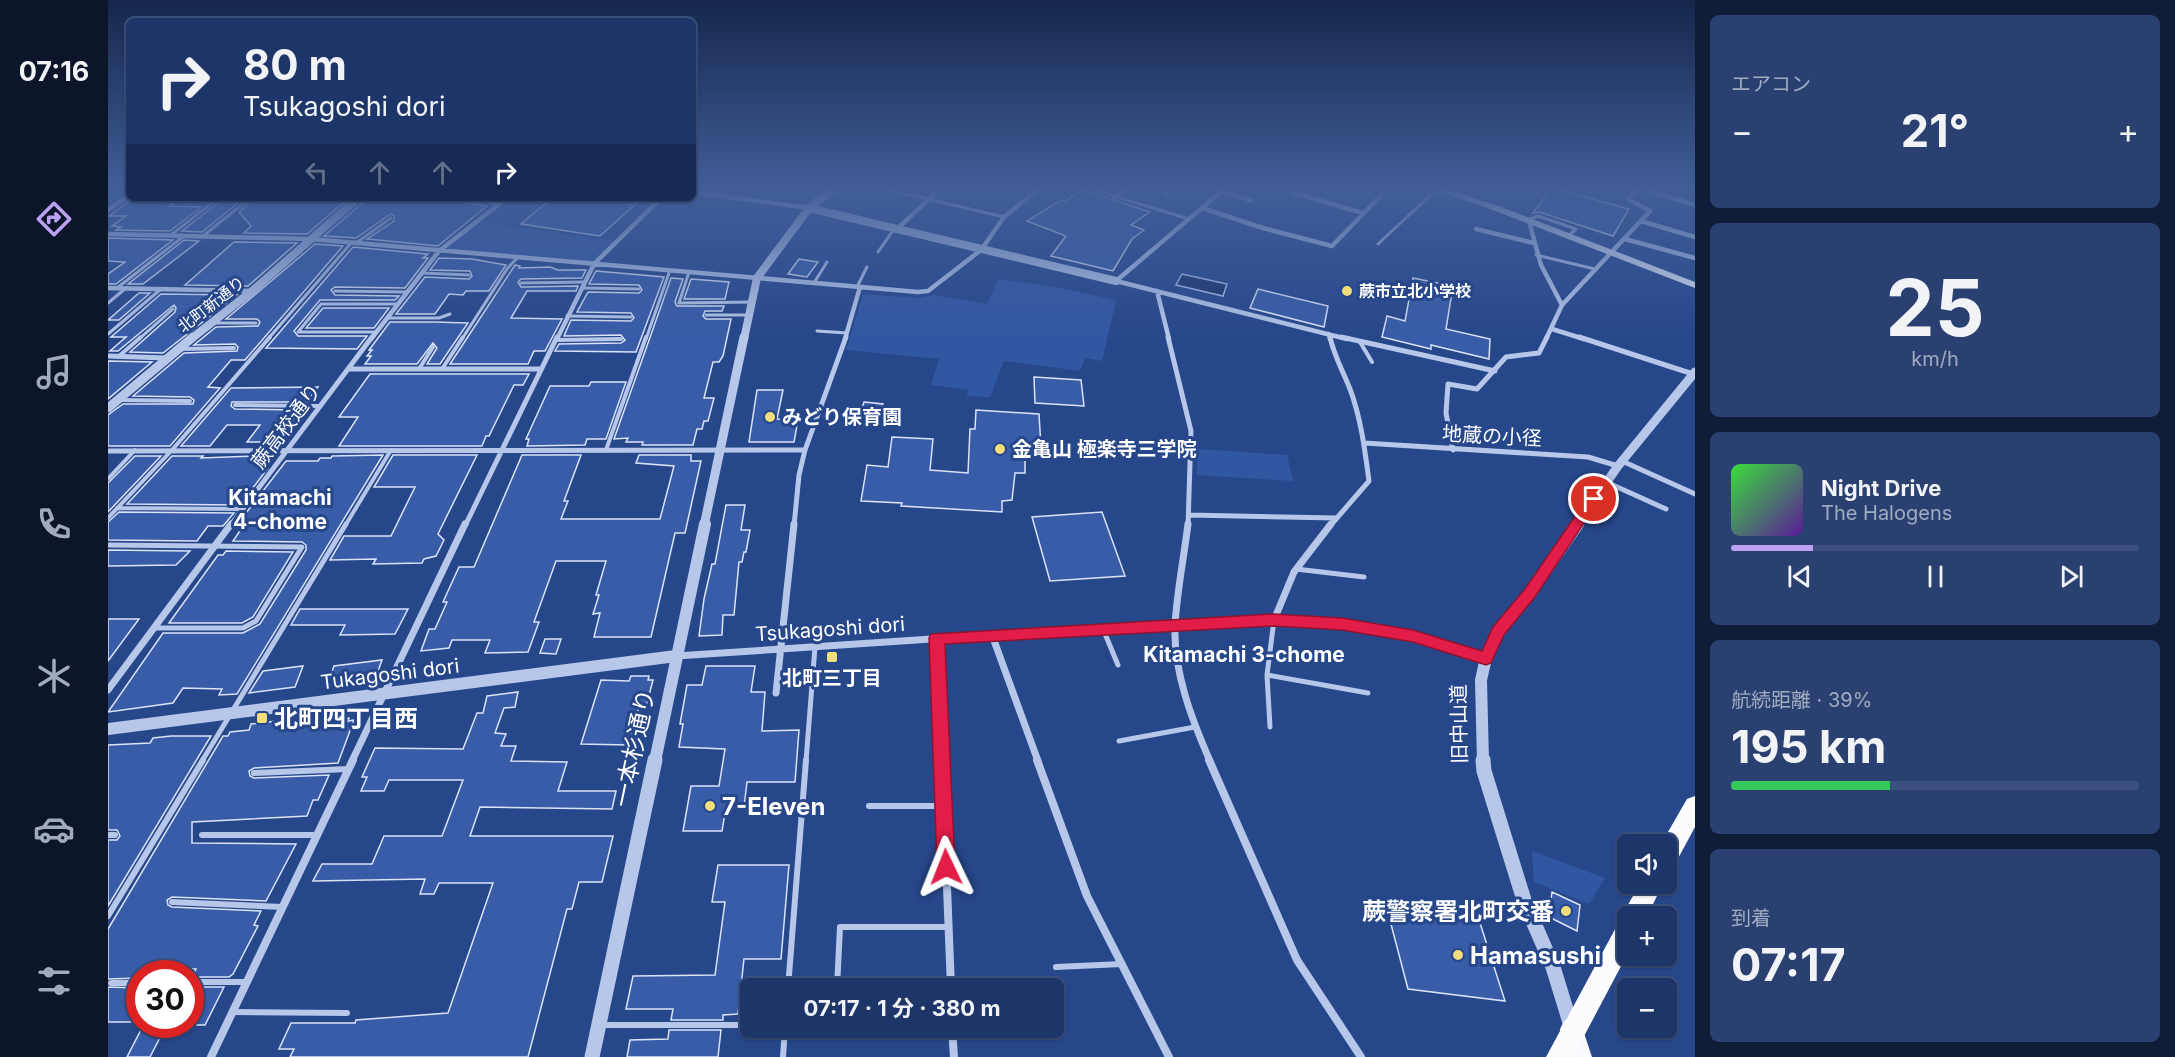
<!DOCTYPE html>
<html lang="ja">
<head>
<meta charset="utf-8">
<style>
	:root { --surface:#1d3568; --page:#2a4071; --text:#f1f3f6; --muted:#a0abc0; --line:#3b507c; --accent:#bca0f2 }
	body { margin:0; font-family:Inter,"Noto Sans JP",sans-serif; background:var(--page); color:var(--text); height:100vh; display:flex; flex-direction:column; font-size:22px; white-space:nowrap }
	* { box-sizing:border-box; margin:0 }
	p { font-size:20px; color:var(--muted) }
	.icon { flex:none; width:33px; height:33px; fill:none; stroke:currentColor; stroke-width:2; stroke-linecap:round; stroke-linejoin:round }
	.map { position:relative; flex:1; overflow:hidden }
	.drawer { display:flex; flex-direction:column; gap:15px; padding:15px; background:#101d39; width:480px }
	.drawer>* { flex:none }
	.guide { position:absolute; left:18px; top:18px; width:570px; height:183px; border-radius:9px; box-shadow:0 2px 4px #0004,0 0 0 2px var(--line); background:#1d3568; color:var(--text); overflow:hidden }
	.controls { position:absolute; left:1509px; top:834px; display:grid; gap:12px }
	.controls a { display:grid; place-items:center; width:60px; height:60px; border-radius:9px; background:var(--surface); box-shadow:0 2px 4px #0004,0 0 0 2px var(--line); font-size:30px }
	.speed { position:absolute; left:18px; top:960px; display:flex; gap:12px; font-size:30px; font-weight:700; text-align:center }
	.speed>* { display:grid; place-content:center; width:78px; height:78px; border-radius:50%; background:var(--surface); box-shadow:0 2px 4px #0004,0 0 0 2px var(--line); line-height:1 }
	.speed .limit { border:9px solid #d22; background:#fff; color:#111 }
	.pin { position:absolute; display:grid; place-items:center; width:51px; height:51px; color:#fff; margin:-26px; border:3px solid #fff; border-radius:50%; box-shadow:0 2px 6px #0007 }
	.me { position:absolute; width:66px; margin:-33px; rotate:358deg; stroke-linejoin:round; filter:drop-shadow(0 0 4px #0008) }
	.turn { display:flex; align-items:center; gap:21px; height:126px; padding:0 18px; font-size:27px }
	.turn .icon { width:78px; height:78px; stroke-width:2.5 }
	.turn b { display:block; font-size:42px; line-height:51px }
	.lanes { display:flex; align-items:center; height:57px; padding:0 18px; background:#0003; justify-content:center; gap:30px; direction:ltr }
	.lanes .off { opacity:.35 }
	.big { font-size:45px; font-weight:700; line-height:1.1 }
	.drawer .widget { flex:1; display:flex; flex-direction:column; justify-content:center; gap:9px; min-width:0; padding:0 21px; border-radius:9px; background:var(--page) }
	.drawer .dial { align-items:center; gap:0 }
	.dial b { font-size:78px; line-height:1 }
	.song { display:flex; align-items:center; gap:18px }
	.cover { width:72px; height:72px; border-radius:9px; background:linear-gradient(135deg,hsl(120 70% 55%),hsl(270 70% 35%)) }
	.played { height:6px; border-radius:3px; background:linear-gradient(90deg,var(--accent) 20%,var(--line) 20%) }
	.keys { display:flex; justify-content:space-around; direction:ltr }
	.heat { display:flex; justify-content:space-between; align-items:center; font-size:33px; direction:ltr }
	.charge { height:9px; border-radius:4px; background:linear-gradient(90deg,#34c759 39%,var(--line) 0) }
	.trip { position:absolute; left:632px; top:978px; width:324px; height:60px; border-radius:9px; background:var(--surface); box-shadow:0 2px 4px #0004,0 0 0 2px var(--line); font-weight:700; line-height:60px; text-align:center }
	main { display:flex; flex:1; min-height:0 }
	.tab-bar { display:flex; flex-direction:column; width:108px; justify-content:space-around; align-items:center; background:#0c152a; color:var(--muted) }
	.tab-bar .icon { width:42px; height:42px }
	.tab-bar .current { color:var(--accent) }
	.tab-bar b { font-size:27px; color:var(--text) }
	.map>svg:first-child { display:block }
</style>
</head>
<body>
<main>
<nav class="tab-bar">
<b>07:16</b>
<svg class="icon current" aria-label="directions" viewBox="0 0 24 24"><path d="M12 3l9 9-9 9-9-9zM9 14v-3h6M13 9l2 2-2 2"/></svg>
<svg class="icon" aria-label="music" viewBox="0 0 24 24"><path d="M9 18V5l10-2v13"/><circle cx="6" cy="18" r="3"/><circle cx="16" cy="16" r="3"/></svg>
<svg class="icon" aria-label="phone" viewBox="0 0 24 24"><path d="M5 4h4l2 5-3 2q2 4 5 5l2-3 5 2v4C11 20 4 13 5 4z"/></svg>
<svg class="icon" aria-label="climate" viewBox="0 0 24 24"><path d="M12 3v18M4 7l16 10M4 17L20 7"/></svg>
<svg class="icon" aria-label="car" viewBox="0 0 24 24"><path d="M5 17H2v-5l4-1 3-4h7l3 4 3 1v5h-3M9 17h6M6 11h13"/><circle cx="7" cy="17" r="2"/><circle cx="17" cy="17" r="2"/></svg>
<svg class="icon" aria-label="filters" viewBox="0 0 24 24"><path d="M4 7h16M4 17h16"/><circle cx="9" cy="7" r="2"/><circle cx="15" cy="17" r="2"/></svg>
</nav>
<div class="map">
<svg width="1587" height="1057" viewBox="0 0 1587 1057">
	<rect width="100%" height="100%" fill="#27478b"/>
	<path fill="#3257a2" d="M369 222 509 241 486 264 331 251Z
		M890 279 953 288 1008 300 994 361 977 358 972 371 896 361 882 397 859 396 860 390 823 385 831 359 738 350 755 294 810 298 826 295 879 304Z
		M1090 449 1179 455 1185 481 1089 475Z
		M1424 851 1497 878 1481 904 1426 882Z"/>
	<path fill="#1c346b" stroke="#aac0ea" stroke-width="1.5" d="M1074 274 1119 284 1115 296 1068 285Z"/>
	<path fill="#385ca7" stroke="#dae3f7" stroke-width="1.5" d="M1443 189H1447L1521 209 1505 236 1431 212 1425 213Z
		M975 190 1042 212 1023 225 1036 230 1024 239 1005 271 943 256 958 236 919 221 953 200 957 201Z
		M116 198H136L94 232 74 231Z
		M146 198 208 199 241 198 199 234 136 233 143 226 131 212Z
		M256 198H328L379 206 330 246 259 239 286 221V216L283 214 248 238 216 236 254 203Z
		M444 198H534L492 236 413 224Z
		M23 200 68 201 61 206 93 207 62 231 8 230 13 227 4 226 18 216H1Z
		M0 238 65 240 8 284H0V274L17 262 0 261Z
		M76 240 91 241 35 284H20Z
		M126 242 189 243 140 286 77 285Z
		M207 244 235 246 137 360H123L100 387 112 388 62 446H0V415L15 404H85L86 400 82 397 25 396 76 353 129 351 130 347 127 344 86 345 108 327 150 326 152 322 149 319H118Z
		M245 247 320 254 315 258H320L297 288 227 287 223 290 227 295 291 296 287 300H212L186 331 190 336H259L249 349 158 348Z
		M331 258 364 259 398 265 381 291H358L355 295 341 294 327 314H288L317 277 361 279 364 276 362 271 322 270Z
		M691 259 710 262 699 277 680 274Z
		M407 265 412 266 411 268 442 267 450 270H478L474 278 413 279 410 282 413 287 470 286 468 291H419L403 318 454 319 437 351H426L420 364H342Z
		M488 271 556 277 528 352 447 351 451 344 513 343 517 340 513 335 456 336 463 320 523 321 526 318 523 313 469 312 480 292 531 293 534 290 531 285 481 284Z
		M563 278 575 279 567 302 569 306H616L614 311H597L595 316 598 319H623L615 356 611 362H605L596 398H606L600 421H596L594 429H589L585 445H534L535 442H518L520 438 506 439Z
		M1305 278 1345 286 1338 329 1382 339 1381 359 1323 345V349L1274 337 1279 316 1297 321Z
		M583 279 621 282 617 299H576Z
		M1150 289 1220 306 1216 327 1142 308Z
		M31 293H42L11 320H0Z
		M53 294 129 295 55 353 22 352 67 312 68 308 66 305 10 351H2L18 337H3Z
		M215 308H281L266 328H198Z
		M282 322H326L360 323 332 364H319L329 348 325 343 309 364H257L263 356H259L264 350H261Z
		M0 361 44 362 0 399Z
		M262 374H421L415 385H406L381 436H378L374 446H231L250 417H231Z
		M926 377 973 380 976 406 927 403Z
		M483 382H518L498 439H479L477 445 419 446 421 439H418L442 386H481Z
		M210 387 199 402H124L123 406 127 409 193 410 181 425H173L161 442H139L152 425H119L102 446H73L123 388Z
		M649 390H675L669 419 690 420 686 442H641Z
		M756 402 775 404 769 425 749 423Z
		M868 410 931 414 933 447H925L926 454H917V473H907L904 500 894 501V512L793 506 794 503 753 501 759 465 780 467 784 437 825 439 822 470 860 473 862 429H867Z
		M275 455 129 694 111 695 114 689 75 688 65 703 0 712 55 633H135L152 624 198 550V545L194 542 125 541 136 525 128 526 178 461H210L212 458H223L224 456Z
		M285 455H369L330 534 336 540 328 556 316 559 314 563 265 564 268 559 222 560 236 536H283L307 487H266Z
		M414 455H473L456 501H460L453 519H552L566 466 528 463 531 455H583V461H593L577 533H567L543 637H486L492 613 485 614 491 595H488L498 561H448L426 622H431L420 652 377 653 382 640H344L341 648 313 651 321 629H327L339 602H335L351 567H366Z
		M27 456H53L0 512V483Z
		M64 456H95L93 458 146 456 148 458 146 461H153L160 468 132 505 19 504Z
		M618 505H637L633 530H642L638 552H636L634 562H631L626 615H615L614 635 591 636 596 599 604 564H607Z
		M11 512 126 513 115 526H100L89 541 0 540V522Z
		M994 512 1017 576 942 581 924 517Z
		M0 550 82 551 68 565 0 566Z
		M118 551 185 552 145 617 134 623H61L110 555H115Z
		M192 609H300L287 634 232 635 237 625H183Z
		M0 619H31L0 661Z
		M437 639H453L448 654 432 653Z
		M274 660 268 677 220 683 226 666Z
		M195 666 187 687 141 693 155 671Z
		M598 666H647L643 692H657L654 731 691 730 687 782H639L636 807H618L614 831H575L583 786H611L617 749 571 747 575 724H572L579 685H594Z
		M523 676H541L540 680H545L538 707H531L521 745 473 744 493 680 521 681Z
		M410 692 407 707 396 708 387 733 398 734 393 746H408L403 761 459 762 450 791H508L504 809 372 807 362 836H505L494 882H471L464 909H459L420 1057H182L186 1049H171L183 1023H247L248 1020 340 1013 385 883H331L326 894H312L317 879 205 881 214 864H264L276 836H334L355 780H281L276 791H253L259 777H254L267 748 355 749 369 713H375L379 696Z
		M241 718 240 721 246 720 230 763 146 768 141 771 142 776 146 778 221 775 210 800H205L199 816 84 822V843L188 844 158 901 64 897 59 900 60 905 64 907 153 911 146 925 150 926 125 974 121 977H84L88 969H49L46 974H32V978L0 979V929L115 736H120L122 732 141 730 143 724 178 720 176 725Z
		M63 736H103L0 906V840H9L12 836 9 830H0V745L42 743 45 738Z
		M610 865H681L673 959H636L630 1014 615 1015V1020H563L565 1009H518L525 976 607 975 617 902H604Z
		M1444 892 1472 905 1469 931 1441 917Z
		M1279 909 1371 920 1397 1001 1300 989Z
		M0 987 32 988V1007L23 1022H0Z
		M82 987H116L97 1025H82Z
		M36 1024H59L42 1057H19Z
		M561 1030H613L610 1057H519L522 1040 560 1039Z"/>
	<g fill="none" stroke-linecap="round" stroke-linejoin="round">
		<path stroke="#b6c7ea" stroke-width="3" d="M777 189 896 217
			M983 189 1081 219
			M1058 194 1064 189
			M348 198 391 204
			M1419 220 1430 216 1468 229 1460 236
			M63 235 110 198
			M95 236 142 198
			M248 243 283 218
			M1270 244 1329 189
			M770 252 786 229
			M1428 255 1487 269
			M581 272 571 303 644 302
			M314 273 361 275
			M413 283 477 282
			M706 283 719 262
			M749 287 759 267
			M9 288 76 236
			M474 288 531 289
			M227 291 299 292
			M0 303 18 288
			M598 315H641
			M459 316 523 317
			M280 318H331L342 314
			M106 323H148
			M709 331 739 333
			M268 332H190L213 304H290
			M0 334 53 289
			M31 339 65 309
			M160 339 244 242
			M354 339 399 269 409 258
			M538 339 562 270"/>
		<path stroke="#b6c7ea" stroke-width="4" d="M448 340 513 339
			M1252 342 1264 362
			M72 349 126 348
			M10 357 33 337
			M311 369 325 347
			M334 369 355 337
			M12 400 82 401
			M127 405 212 406
			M498 450 538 337
			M0 479 27 450
			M9 508 134 509
			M0 518 64 450 162 337
			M237 526 283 450"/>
		<path stroke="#b6c7ea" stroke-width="5" d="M0 545 194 547 148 621 135 628H46
			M1188 569 1256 577
			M995 629 1010 665
			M1159 675 1260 693
			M1162 727 1159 675 1166 620
			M1011 741 1087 727
			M94 761 238 524
			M698 761 707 647"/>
		<path stroke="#b6c7ea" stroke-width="6" d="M146 773 241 769
			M761 806H836
			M0 835H7
			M94 835H208
			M64 902 175 907
			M0 916 95 760
			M948 967 1014 964
			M82 982H139
			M3 983H32
			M680 988 698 760
			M729 988 732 927H841
			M124 1012 239 1013
			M495 1025H633
			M675 1057 677 1028"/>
		<path stroke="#b6c7ea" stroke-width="4.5" d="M1537 189 1587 205
			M585 192 701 208
			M1113 192 1143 200
			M1186 193 1255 213
			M1007 197 1017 189
			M1094 208 1155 228 1224 246 1279 189
			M0 210 21 195
			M1421 221 1433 265 1454 305
			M1533 221 1587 237
			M789 229 832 189
			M1368 229 1426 243
			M0 234 203 239 810 292 820 291 873 250 896 217 930 189
			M1517 239 1587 258
			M1008 281 1239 339
			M1008 281 1116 189
			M0 288 144 291
			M1049 291 1061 339
			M1444 329 1476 339
			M1221 334 1222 339
			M263 339 331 251 399 198
			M449 339 486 264 553 198
			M737 339 752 287
			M1438 339 1454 305 1542 211 1520 199 1531 189"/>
		<path stroke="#b6c7ea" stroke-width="5" d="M1060 337 1083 431 1080 526
			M1222 337C1226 356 1235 371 1242 389 1253 418 1257 451 1261 481L1222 526
			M1233 337 1387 371
			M1471 337 1585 374
			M0 356 58 358
			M240 369H433
			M1256 443 1480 457 1510 466
			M1345 450 1338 413 1340 384 1369 389 1398 357 1431 353 1439 337
			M0 451 697 450
			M1514 461 1587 494
			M1498 482 1558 509
			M1081 515 1228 518
			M122 526 264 337
			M357 526 449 337
			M686 526 691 475 697 450 738 337"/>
		<path stroke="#b6c7ea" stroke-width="7" d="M1080 524C1076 557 1069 591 1067 625 1065 671 1084 720 1102 761
			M1166 620 1186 572 1223 524
			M884 635 930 761
			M829 638 834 761
			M568 656 884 635 1166 620 1234 624 1305 636 1378 658
			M0 690 123 524
			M668 693 686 524
			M244 761 357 524"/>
		<path stroke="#b6c7ea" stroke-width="8" d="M834 760 843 988
			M929 760 979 896 1061 1057
			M1101 760 1189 960 1253 1057
			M844 1028 846 1057
			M103 1057 245 760"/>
		<path stroke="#b6c7ea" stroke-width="8" d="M701 208 1008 281
			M83 339 144 291 250 198
			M636 339 649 278 701 208 725 189"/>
		<path stroke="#b6c7ea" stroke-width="9" d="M0 408 85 337
			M596 526 636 337
			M1468 526 1510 466 1587 372"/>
		<path stroke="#b6c7ea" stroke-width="12" d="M0 729 568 656
			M547 761 597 524
			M1375 761 1373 680 1378 658 1390 631 1422 593 1470 524"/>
		<path stroke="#b6c7ea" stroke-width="15" d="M1375 760 1376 771 1416 900 1445 967 1464 1029
			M484 1057 547 760"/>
		<path fill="#e0e7f8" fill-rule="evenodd" d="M1325 189H1337L1391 206 1587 282V288L1385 210Z"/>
		<path fill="#f9fafe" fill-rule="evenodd" d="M1464 1017 1472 1021 1484 1057H1460L1452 1029 1456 1021Z"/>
		<path fill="#fcfcfe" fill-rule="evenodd" d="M1587 796V827L1566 866 1558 869V844H1553L1579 799Z
			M1532 884H1555L1539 916H1520V953L1465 1057H1438L1512 920 1515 918 1518 908Z"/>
	</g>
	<linearGradient id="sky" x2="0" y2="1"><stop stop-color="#15274c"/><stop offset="0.56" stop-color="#415e98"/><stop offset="1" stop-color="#415e98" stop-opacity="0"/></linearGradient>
	<rect width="1587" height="337" fill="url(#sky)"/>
	<path fill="#e11d48" stroke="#92132f" stroke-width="1.5" d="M1486 494 1490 496 1492 499 1490 502 1427 597 1396 635 1383 663 1378 665 1305 642 1234 630 1166 626 837 644 847 867 845 873 838 876 831 873 829 867 821 638 823 634 1166 614 1234 618 1305 630 1374 651 1385 627 1417 589 1481 496Z"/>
	<g fill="#f2de7b" stroke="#27478b" stroke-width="2">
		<circle cx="1239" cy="291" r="6"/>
		<circle cx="662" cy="417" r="6"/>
		<circle cx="892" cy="449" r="6"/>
		<rect x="718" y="651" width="12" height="12" rx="3"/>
		<rect x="148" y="712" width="12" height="12" rx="3"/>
		<circle cx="602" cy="806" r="6"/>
		<circle cx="1458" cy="911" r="6"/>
		<circle cx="1350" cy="955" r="6"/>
	</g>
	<g text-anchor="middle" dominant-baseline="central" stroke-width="6" stroke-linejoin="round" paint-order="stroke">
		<g font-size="16" font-weight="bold" fill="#fff" stroke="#27478b" text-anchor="start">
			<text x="1251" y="291">蕨市立北小学校</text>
		</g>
		<g font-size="16" fill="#fff" stroke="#27478b">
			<text transform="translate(103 304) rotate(-38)">北町新通り</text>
		</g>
		<g font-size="20" font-weight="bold" fill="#fff" stroke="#27478b" text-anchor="start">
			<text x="674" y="417">みどり保育園</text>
			<text x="904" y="449">金亀山 極楽寺三学院</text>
			<text x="724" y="678" text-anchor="middle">北町三丁目</text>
		</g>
		<g font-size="20" fill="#fff" stroke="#27478b">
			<text transform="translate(178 426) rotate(-53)">蕨高校通り</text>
			<text transform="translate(1384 436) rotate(3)">地蔵の小径</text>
			<text transform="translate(722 629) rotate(-4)">Tsukagoshi dori</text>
			<text transform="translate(282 674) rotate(-7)">Tukagoshi dori</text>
			<text transform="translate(1351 724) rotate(-91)">旧中山道</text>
		</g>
		<g font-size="21" font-weight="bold" fill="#fff" stroke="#27478b">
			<text x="172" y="497">Kitamachi<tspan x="172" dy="24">4-chome</tspan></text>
			<text x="1136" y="654">Kitamachi 3-chome</text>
		</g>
		<g font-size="24" font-weight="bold" fill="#fff" stroke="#27478b" text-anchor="start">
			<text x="166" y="718">北町四丁目西</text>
			<text x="614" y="806">7-Eleven</text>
			<text x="1446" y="911" text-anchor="end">蕨警察署北町交番</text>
			<text x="1362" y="955">Hamasushi</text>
		</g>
		<g font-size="24" fill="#fff" stroke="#27478b">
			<text transform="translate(526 748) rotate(-78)">一本杉通り</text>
		</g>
	</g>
</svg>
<div class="controls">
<a><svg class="icon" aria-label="sound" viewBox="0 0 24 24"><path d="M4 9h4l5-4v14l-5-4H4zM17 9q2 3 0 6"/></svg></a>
<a>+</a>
<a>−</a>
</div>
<div class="speed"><div class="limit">30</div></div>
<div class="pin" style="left:1486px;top:499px;background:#d93025"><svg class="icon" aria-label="arrive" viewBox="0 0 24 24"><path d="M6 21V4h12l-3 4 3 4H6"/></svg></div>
<svg class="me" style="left:838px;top:867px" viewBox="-20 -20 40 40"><path d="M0-17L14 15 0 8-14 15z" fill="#e11d48" stroke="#fff" stroke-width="4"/></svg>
<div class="trip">07:17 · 1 分 · 380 m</div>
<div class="guide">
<div class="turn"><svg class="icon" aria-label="right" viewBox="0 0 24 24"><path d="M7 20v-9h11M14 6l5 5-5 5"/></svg><div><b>80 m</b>Tsukagoshi dori</div></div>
<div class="lanes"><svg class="icon off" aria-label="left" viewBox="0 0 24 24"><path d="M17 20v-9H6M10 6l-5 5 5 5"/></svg><svg class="icon off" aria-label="ahead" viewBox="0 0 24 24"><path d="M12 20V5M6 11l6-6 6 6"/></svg><svg class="icon off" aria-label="ahead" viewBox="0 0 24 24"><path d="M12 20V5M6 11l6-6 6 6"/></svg><svg class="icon" aria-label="right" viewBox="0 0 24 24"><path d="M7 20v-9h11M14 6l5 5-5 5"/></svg></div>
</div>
</div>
<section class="drawer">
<div class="widget"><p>エアコン</p>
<div class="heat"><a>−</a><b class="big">21°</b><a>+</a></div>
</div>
<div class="widget dial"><b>25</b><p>km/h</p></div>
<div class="widget">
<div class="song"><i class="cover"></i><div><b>Night Drive</b><p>The Halogens</p></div></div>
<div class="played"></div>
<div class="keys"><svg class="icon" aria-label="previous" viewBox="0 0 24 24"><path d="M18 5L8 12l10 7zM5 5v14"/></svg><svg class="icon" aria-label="pause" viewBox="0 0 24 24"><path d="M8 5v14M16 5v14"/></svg><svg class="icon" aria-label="next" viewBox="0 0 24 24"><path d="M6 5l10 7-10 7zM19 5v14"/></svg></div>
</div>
<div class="widget"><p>航続距離 · 39%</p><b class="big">195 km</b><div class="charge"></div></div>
<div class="widget"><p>到着</p><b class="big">07:17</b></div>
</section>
</main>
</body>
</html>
